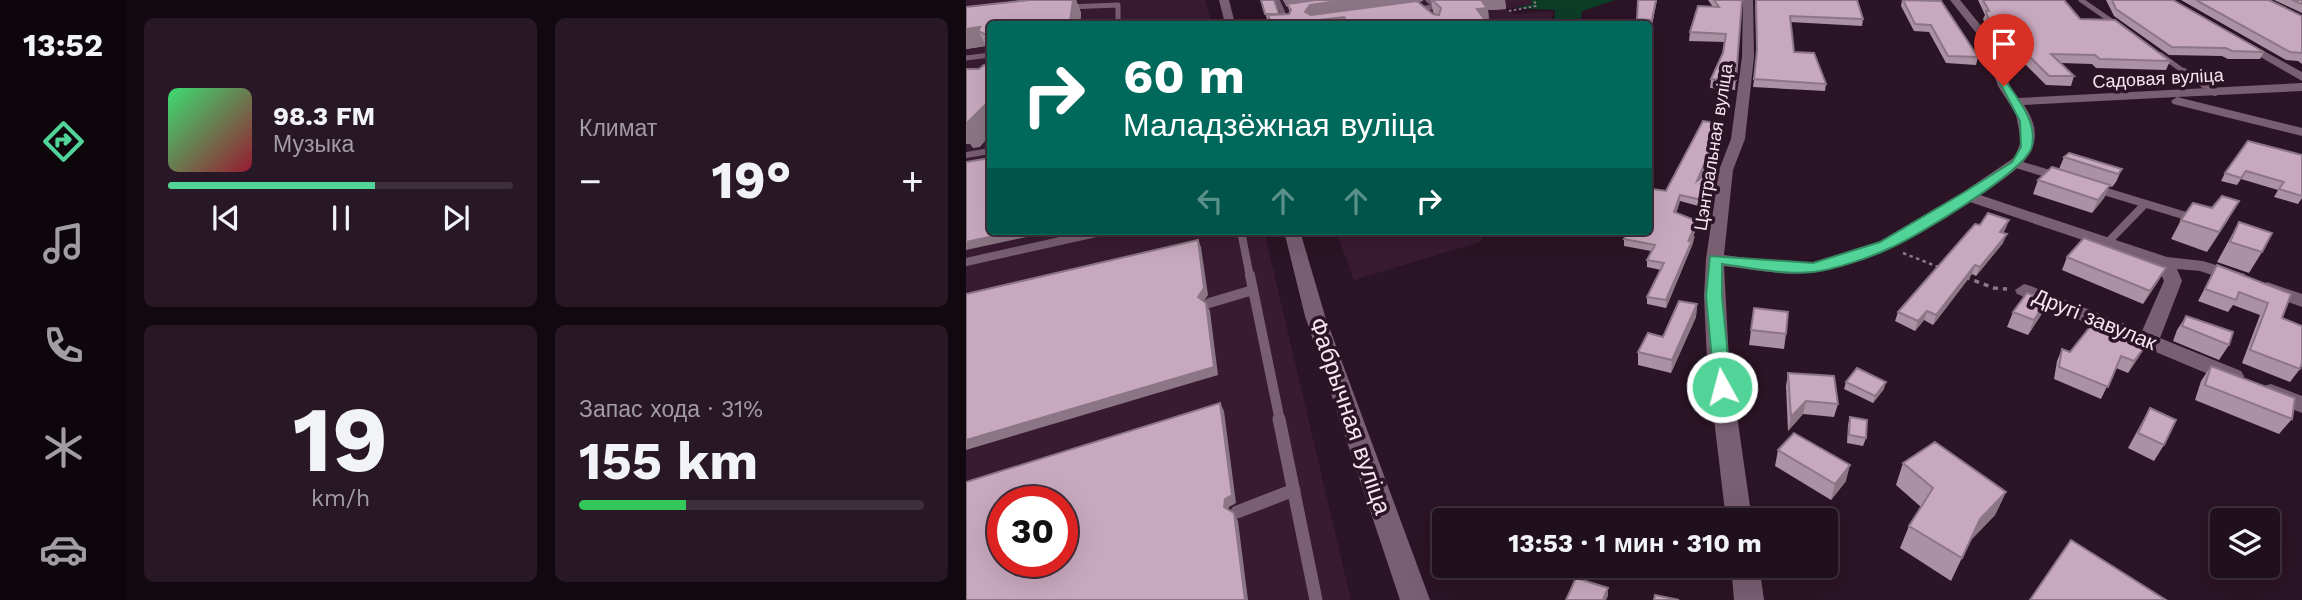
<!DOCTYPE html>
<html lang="ru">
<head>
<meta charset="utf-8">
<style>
	:root { --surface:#200f1c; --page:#281825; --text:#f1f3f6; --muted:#a29ca3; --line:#3d2f3b; --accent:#52d397 }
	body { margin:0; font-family:"Work Sans",sans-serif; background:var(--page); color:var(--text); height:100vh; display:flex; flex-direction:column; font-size:26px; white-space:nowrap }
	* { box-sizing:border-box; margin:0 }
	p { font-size:23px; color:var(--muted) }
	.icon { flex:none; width:38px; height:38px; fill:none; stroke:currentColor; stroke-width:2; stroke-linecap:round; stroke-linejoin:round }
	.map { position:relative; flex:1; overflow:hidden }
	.drawer { display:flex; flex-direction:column; gap:18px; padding:18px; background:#12080f; width:840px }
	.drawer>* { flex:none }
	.top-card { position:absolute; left:21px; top:21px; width:665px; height:214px; border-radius:7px; box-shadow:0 7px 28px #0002,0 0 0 2px var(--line); background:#00695c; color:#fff; overflow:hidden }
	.buttons { position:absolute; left:1244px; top:508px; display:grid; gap:14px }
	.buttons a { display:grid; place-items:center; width:70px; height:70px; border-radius:7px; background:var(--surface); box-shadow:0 7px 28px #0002,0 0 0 2px var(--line); font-size:35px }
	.speed { position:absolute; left:21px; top:486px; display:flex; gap:14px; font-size:35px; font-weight:700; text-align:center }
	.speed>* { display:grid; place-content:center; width:91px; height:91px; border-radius:50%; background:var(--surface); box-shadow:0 7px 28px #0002,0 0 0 2px var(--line); line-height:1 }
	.speed .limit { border:10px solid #d22; background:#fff; color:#111 }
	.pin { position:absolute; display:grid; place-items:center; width:60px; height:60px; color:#fff; margin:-72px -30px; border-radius:50% 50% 50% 0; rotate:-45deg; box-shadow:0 0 7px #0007 }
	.pin .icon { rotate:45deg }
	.me { position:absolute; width:77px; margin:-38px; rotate:353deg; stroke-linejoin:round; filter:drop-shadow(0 0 5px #0008) }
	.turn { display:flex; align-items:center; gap:24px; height:147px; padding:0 21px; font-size:32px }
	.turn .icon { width:91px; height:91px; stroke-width:2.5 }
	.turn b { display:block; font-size:49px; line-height:60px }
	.lanes { display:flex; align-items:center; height:66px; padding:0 21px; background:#0003; justify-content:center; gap:35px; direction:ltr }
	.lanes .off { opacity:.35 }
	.big { font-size:52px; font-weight:700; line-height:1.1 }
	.drawer .tile { flex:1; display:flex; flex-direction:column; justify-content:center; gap:10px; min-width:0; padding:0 24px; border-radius:10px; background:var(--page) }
	.drawer .dial { align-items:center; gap:0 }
	.dial b { font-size:91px; line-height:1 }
	.song { display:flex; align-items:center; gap:21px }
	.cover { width:84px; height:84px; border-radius:10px; background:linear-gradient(135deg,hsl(140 70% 55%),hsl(350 70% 35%)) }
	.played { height:7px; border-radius:4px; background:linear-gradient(90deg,var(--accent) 60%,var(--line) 60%) }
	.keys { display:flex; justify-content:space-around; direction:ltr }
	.heat { display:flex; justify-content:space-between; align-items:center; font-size:38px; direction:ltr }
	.charge { height:10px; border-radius:5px; background:linear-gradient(90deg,#34c759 31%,var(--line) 0) }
	.drawer .tiles { flex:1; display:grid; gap:18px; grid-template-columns:repeat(2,1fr) }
	.trip { position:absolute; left:466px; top:508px; width:406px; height:70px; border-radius:7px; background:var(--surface); box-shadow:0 7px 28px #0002,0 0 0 2px var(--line); font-weight:700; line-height:70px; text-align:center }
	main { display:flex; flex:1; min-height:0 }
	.dock { display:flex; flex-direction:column; width:126px; justify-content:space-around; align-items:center; background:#0d060b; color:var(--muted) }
	.dock .icon { width:49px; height:49px }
	.dock .current { color:var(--accent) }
	.dock b { font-size:32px; color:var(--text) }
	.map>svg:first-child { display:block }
</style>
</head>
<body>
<main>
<nav class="dock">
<b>13:52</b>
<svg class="icon current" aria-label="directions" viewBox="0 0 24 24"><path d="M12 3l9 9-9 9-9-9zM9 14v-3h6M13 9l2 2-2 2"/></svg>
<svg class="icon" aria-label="music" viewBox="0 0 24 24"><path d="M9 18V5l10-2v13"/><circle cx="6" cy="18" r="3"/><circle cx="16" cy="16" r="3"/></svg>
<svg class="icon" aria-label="phone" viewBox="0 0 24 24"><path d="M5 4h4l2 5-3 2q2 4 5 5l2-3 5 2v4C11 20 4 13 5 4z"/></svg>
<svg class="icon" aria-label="climate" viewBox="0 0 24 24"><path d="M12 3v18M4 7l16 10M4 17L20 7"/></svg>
<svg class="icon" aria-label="car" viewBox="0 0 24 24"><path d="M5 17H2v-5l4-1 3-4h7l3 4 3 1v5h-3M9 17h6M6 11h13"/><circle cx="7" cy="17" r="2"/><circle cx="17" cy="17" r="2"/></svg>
</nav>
<section class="drawer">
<div class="tiles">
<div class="tile">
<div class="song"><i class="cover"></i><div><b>98.3 FM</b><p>Музыка</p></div></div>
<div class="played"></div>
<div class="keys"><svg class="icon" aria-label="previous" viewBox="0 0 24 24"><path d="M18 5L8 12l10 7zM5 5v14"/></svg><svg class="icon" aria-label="pause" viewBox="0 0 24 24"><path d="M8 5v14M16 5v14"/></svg><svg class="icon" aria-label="next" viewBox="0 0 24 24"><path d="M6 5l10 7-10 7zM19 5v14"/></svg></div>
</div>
<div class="tile"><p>Климат</p>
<div class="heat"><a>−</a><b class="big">19°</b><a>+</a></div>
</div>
<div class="tile dial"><b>19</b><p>km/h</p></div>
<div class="tile"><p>Запас хода · 31%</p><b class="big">155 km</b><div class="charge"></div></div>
</div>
</section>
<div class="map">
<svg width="1336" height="600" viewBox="0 0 1336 600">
	<rect width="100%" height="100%" fill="#2b1425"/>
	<path fill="#391b31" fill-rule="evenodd" d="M0 0H239L246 24H24V231H298L385 600H0ZM37 502H96V562H37Z
		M295 0H565L567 4 540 9 548 14 587 11 585 24H302Z
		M370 231H520L514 242 388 280Z"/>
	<path fill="#0c3d27" d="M565 0H649L616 11 614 24H588L589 10 550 8 566 4Z"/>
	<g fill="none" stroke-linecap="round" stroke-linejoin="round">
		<path stroke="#8b7785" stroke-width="2" stroke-dasharray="2.5 2.5" stroke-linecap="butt" d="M543 11 570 6 568 0"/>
		<path stroke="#8b7785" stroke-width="2.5" stroke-dasharray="3.5 3.5" stroke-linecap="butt" d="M937 253 975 268"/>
		<path stroke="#8b7785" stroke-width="3.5" stroke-dasharray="5 5" stroke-linecap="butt" d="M999 277 1028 288 1041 289"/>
		<path stroke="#7a5e72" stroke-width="5" d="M311 0 321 22
			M1115 0 1154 27
			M101 7 152 5V24
			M455 9 470 6 462 0
			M301 24H324
			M1195 55 1220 73
			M0 58 24 55"/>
		<path stroke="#7a5e72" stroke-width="6" d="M1218 71 1249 93
			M0 155 24 151"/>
		<path stroke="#7a5e72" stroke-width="8" d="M1050 164 1090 176
			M1131 189 1220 216
			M275 231 284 277
			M1143 241 1179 204
			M0 262 139 231"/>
		<path stroke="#7a5e72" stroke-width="10" d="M284 275 314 421
			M243 303 287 290"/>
		<path stroke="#7a5e72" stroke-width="13" d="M313 419 350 600
			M271 512 328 490"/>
		<path fill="#7a5e72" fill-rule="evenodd" d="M253 0H263L269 24H259Z
			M777 0H787L788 57 779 139 767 170 758 255 818 263 848 262 879 254 913 242 996 193 1049 157 1055 141 1050 114 1032 86 1015 39 984 0H994L1025 38 1044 86 1052 98 1336 83V91L1211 97 1336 128V136L1207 104 1205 101 1211 97 1058 105C1089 151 1047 172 1014 195L1201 257 1237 261 1279 274 1281 278 1279 282 1272 284 1234 271 1211 269 1216 281 1194 338 1275 371 1278 376 1275 381H1259L1051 294 1049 290 1058 284 1065 286 1176 331 1198 281 1191 265 1004 202C954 232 907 263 849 272 819 277 787 269 758 266L763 360 786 520H760L741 360 738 296 740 259 753 170 765 139 776 57Z
			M1276 39 1336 72V81L1272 44 1271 42Z
			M318 231H334L359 316 464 600H434L339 316Z
			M1301 282 1336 294V307L1294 292 1292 288Z
			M1305 384 1336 396V413L1297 398 1294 392 1297 386Z
			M765 565H793L798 600H768Z"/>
	</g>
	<path fill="#ac90a3" d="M58 0H110L115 13 114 24H24V51L23 50 20 46 0 49V7Z
		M295 0 313 15 323 14 324 13 322 7H321L317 0H457V1L452 2 467 14H469L467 12 465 0H539L540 9 522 10 523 22H521V24H304L303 19H301Z
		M672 0H691L686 25 671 24Z
		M742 0H776L769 90 744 88 745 79 757 53 759 42 723 41 724 32 747 7Z
		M789 0H891L897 19 896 26 824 22 828 52 860 84 859 91 787 87 791 57Z
		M936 0 975 1 1012 57 1010 65 980 63 963 32 948 31 935 6Z
		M1012 0H1098L1114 19 1204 61 1200 70 1130 68 1126 64 1095 63 1108 76 1105 86 1080 85 1038 43 1030 42 1021 29 1017 19 1019 15Z
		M1140 0H1207L1298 52 1294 59H1262L1256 56 1203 55 1148 16Z
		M1215 0H1303L1336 16V64L1332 61 1320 60Z
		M1308 0H1336V13Z
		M756 124V130L735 178 750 172 736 207 714 201 710 213 731 221V228L726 237 728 236 727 243 700 308 681 304V297L695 270 681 267V260L685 251 658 246V239Z
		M1336 155V198L1332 204 1308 197 1312 190 1275 179 1271 185 1255 181 1259 173Z
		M1098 157 1156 169 1150 182 1146 187 1143 186 1138 198 1126 213 1067 194 1072 180 1093 169Z
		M1215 220H1262L1241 252 1205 239Z
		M1273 222 1296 252 1283 273 1251 262Z
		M1014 225 1040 228 1037 233V243L1010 276 1006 274 967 325 958 320 949 331 929 321 932 312Z
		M1101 257 1193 280 1177 304 1096 270Z
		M1251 265 1325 294 1316 318 1334 369 1324 382 1276 363 1294 315 1267 305 1262 312 1232 301Z
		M1081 300 1075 315 1062 335 1041 327 1047 312Z
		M731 304 730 317 705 373 672 365V352L697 337Z
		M1220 316 1263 345 1253 360 1207 341 1211 330Z
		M785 330 820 334 818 349 783 345Z
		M1180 345 1162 373 1150 368 1135 399 1088 379 1091 361 1096 349 1104 352Z
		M1245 366 1326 419 1313 434 1229 400 1235 381Z
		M822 373 872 404 868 417 837 414 822 431 820 386Z
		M880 382 918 389 907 403 878 389Z
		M1184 408 1198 445 1188 461 1162 448 1175 424Z
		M884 417 900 438 897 446 881 443 882 425Z
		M812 450 880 481 865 500 809 466Z
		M937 463 1040 492 1029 515 1004 541 985 581 934 548 943 526 955 507 930 485Z"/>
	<path fill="#8c7685" d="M107 0H110L115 13 114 24H88Z
		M318 0H375L321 4 322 7H321Z
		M378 0H457V1L347 19 378 17 380 24H319L339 12 344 5Z
		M513 0H539L540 9 522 10 523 22 513 23 511 9Z
		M14 27 12 31 20 46 0 49V29Z
		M24 33V45L18 34Z
		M24 100V135L14 147 7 148 4 144H0V124Z
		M756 124V130L731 187V181Z
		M751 166 750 172 736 207V200Z
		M1144 185 1138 198 1126 213 1132 200Z
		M714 195V201L708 219V212Z
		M1273 201 1262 220 1241 252 1253 232Z
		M1043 220 1040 228 1031 241 1034 232Z
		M731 221V228L721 249 722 242Z
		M51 231H88L0 250V242Z
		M1041 234 1037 243 1010 276 1014 267Z
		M728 236 727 243 700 308V300Z
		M232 240 235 247 242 295 235 305 232 297Z
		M1009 265 1006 274 967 325 970 315Z
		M1200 268 1193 280 1177 304 1184 291Z
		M1081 300 1075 315 1062 335 1068 320Z
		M240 303 244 311 252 375 0 450V440Z
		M731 304 730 317 705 373 706 360Z
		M961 311 958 320 949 331 952 321Z
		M1180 345 1173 357 1162 373 1168 361Z
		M920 382 918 389 907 403 909 396Z
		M840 401 837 414 822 431 825 417Z
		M254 403 258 411 270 503 263 507 262 515 258 507Z
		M884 465 880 481 865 500 869 484Z
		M1040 492 1029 515 1003 542 1014 519Z
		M268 513 272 521 282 600H279Z
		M642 588V596L640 600H637Z"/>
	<path fill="#c8a8be" stroke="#8c7685" stroke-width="2" fill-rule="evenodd" d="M64 0H107L104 22 88 24H24V33L18 34 12 31 14 27 0 29V7Z
		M295 0H308L313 14H299Z
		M351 0H378L344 5 339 12 345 15 451 1 467 14 473 15 475 8 466 0H515L521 8 511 9 521 23 505 24H383L378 17 319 24H306L302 15 323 14 325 10 321 4Z
		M672 0H690L686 20 671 19Z
		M748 0H776L770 80 745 79 757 53 760 34 724 32 732 6 753 7Z
		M790 0H891L897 19 824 16 828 52 848 53 860 84 788 79 791 50Z
		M937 0 975 1 1012 57 982 56 965 25 949 24Z
		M1017 0H1098L1114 19 1149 20 1204 61 1134 59 1129 55 1085 54 1108 76H1083L1041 34H1032L1023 21 1020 11H1023Z
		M1146 0H1207L1298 52 1266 51 1260 48 1206 47 1150 9Z
		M1230 0H1303L1336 16V53L1324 52Z
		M1326 0H1336V4Z
		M222 21 223 24H198Z
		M18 65H24V86L23 88 24 87V100L0 124V69H13Z
		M737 121 756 124 731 181 751 166 736 200 714 195 708 212 731 221 722 242 728 236 700 300 681 297 698 263 681 260 689 245 658 239 663 231H682V197L687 189 700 191Z
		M1282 141 1336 155V196L1313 189 1318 182 1280 171 1275 178 1259 173Z
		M1103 153 1156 169 1152 174 1098 157Z
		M24 158V231H51L0 242V162Z
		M1086 167 1144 185 1132 200 1072 180Z
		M1256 196 1273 201 1253 232 1215 220 1227 203 1246 208Z
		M1022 213 1043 220 1034 232 1041 234 1014 267 1009 265 970 315 961 311 952 321 932 312 1009 224 1014 225Z
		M1273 222 1306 233 1296 252 1264 242Z
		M1118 238 1200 268 1184 291 1101 257Z
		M232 240 238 288 232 297 240 303 248 367 0 440V294Z
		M1251 265 1325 294 1316 318 1336 326V362L1334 369 1284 350 1302 303 1273 292 1270 300 1239 289Z
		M1061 293 1081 300 1068 320 1047 312Z
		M713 301 731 304 706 360 672 352 682 333 697 337Z
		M788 308 822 312 820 334 785 330Z
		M1220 316 1267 332 1263 345 1216 326Z
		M1128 322 1180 345 1168 361 1155 356 1142 387 1093 367 1096 349 1104 352Z
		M1245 366 1329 398 1326 419 1239 385Z
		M891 368 920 382 909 396 880 382Z
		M822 373 868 376 872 404 840 401 825 417Z
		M254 403 266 495 259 499 258 507 268 513 279 600H0V482ZM37 502H96V562H37Z
		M1184 408 1210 420 1198 445 1172 433Z
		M884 417 901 420 900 438 883 435Z
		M828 433 884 465 869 484 812 450Z
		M969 442 1040 492 1014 519 996 558 943 526 967 488 937 463Z
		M1105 540 1200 600H1064Z
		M610 578 642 588 637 600H600Z
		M689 595 713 600H688Z"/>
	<path fill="#52d397" stroke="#358962" stroke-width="2" d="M1034 83H1041C1054 102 1071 122 1066 146 1062 170 950 237 924 248 906 257 867 270 847 272 817 275 786 268 756 264V296L765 387 756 394 749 392 740 296 744 256 847 263 914 242 997 193 1046 162 1055 147 1054 121Z"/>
	<g text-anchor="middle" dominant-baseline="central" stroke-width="7" stroke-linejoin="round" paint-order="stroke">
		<g font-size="18" fill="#f7e6f1" stroke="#2b1425">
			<text transform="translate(1192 78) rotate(-3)">Садовая вуліца</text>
			<text transform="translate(747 147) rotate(-81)">Цэнтральная вуліца</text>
		</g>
		<g font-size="21" fill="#f7e6f1" stroke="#2b1425">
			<text transform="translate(1129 319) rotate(22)">Другі завулак</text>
		</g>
		<g font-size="24" fill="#f7e6f1" stroke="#2b1425">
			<text transform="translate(384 416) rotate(71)">Фабрычная вуліца</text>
		</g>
	</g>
</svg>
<div class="buttons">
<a><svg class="icon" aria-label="layers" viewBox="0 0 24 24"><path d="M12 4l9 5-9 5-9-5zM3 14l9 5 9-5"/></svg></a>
</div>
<div class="speed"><div class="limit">30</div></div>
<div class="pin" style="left:1038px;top:86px;background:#d93025"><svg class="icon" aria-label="arrive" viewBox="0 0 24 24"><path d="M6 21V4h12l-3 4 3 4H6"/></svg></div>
<svg class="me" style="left:756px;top:387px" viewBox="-20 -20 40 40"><circle r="17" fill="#52d397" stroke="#fff" stroke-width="3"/><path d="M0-11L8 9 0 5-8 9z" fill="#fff"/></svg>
<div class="trip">13:53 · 1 мин · 310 m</div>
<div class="top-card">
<div class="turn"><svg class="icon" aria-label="right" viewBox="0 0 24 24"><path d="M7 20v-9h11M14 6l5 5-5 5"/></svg><div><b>60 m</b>Маладзёжная вуліца</div></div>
<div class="lanes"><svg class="icon off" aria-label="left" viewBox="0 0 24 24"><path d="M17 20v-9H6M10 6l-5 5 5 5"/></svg><svg class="icon off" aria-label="ahead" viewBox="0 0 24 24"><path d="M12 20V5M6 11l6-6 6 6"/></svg><svg class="icon off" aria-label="ahead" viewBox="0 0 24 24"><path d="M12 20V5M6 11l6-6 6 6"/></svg><svg class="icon" aria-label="right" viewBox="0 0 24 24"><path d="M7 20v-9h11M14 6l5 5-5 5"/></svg></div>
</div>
</div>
</main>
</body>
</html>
